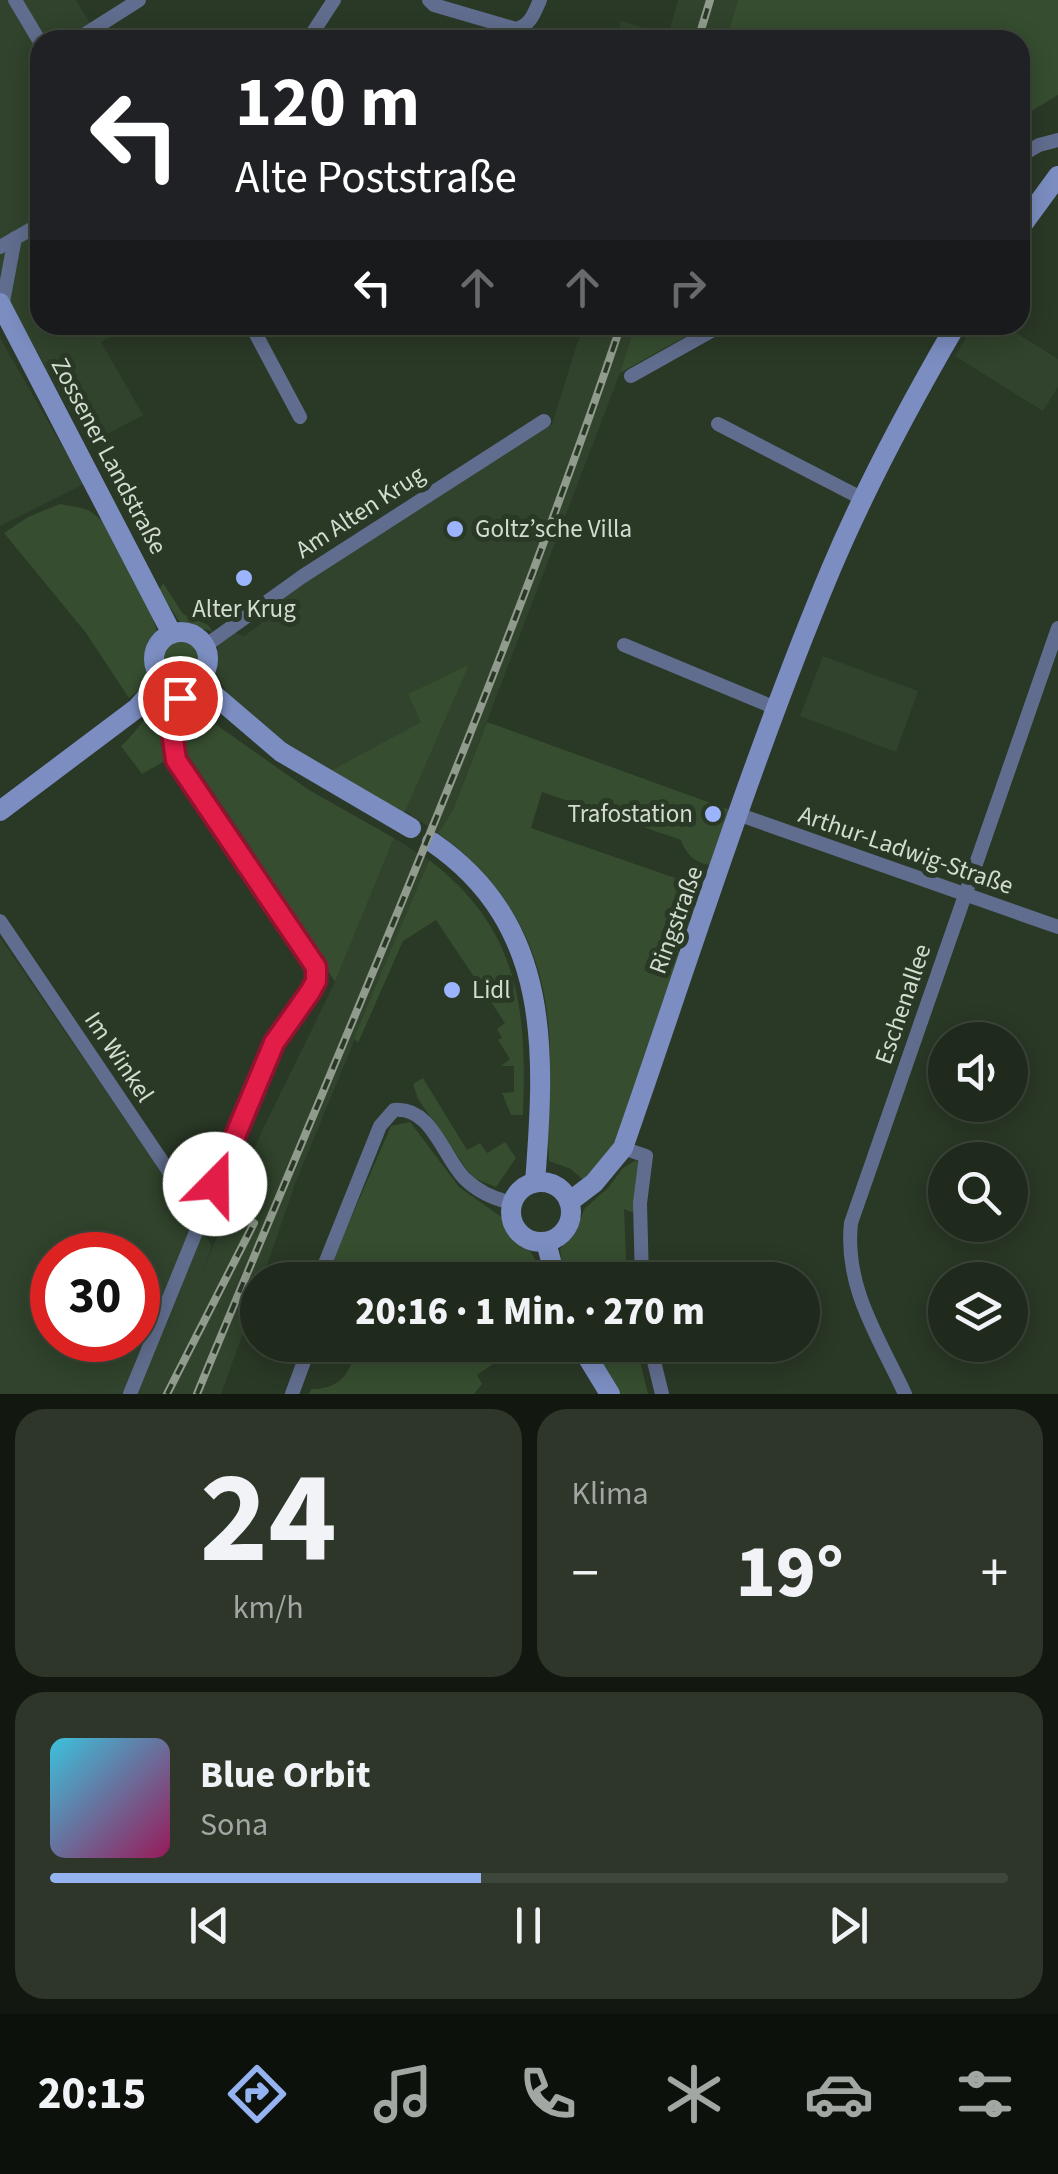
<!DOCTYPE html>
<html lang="de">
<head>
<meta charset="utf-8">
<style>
	:root { --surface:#202a1c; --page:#2d3629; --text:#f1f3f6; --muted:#a2a7a3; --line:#3d463b; --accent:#95b2f1 }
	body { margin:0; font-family:"Source Sans 3",sans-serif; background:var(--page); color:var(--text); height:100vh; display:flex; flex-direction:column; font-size:38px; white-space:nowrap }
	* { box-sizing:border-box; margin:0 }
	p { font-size:32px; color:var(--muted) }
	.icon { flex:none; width:55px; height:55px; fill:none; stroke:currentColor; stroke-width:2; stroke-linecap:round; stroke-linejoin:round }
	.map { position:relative; height:1394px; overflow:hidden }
	.details { display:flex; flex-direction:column; gap:15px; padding:15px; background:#12170f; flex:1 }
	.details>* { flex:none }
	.guide { position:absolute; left:30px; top:30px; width:1000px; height:305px; border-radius:30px; box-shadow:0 5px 25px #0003,0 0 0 2px var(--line); background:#202124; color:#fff; overflow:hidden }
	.fabs { position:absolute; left:928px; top:1022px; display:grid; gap:20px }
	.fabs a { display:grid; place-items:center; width:100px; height:100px; border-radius:50%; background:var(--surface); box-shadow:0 5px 25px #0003,0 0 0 2px var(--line); font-size:50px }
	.speed { position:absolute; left:30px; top:1232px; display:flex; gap:20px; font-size:50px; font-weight:700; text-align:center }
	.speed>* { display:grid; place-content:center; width:130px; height:130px; border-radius:50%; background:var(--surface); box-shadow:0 5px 25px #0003,0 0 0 2px var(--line); line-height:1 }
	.speed .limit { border:15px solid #d22; background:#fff; color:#111 }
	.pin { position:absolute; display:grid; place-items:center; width:85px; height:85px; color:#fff; margin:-42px; border:5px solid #fff; border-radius:50%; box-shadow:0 2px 10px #0007 }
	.me { position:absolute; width:110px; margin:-55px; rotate:22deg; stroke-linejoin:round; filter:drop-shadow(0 0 8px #0008) }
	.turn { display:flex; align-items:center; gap:35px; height:210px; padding:0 40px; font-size:45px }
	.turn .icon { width:130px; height:130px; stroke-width:2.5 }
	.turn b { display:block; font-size:70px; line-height:85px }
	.lanes { display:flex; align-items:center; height:95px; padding:0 40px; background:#0003; justify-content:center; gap:50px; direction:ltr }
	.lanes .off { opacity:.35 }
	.big { font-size:75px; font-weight:800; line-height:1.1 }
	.details .widget { flex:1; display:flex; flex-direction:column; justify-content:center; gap:15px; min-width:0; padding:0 35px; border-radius:30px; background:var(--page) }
	.details .dial { align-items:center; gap:0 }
	.dial b { font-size:130px; line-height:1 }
	.song { display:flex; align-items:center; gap:30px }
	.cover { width:120px; height:120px; border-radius:15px; background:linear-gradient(135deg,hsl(190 70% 55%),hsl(330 70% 35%)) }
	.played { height:10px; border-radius:5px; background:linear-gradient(90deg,var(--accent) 45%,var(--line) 45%) }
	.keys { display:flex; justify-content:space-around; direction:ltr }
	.heat { display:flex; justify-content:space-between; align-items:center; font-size:55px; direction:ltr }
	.details .tiles { flex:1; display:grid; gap:15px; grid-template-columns:1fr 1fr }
	.widget:last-child { grid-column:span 2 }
	.trip { position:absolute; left:240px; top:1262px; width:580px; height:100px; border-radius:50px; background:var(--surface); box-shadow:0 5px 25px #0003,0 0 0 2px var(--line); font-weight:800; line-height:100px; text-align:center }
	.tabs { display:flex; height:160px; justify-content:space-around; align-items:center; background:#0d110b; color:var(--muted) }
	.tabs .icon { width:70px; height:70px }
	.tabs .on { color:var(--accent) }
	.tabs b { font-size:45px; color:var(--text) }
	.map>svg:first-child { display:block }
</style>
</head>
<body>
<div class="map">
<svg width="1058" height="1394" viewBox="0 0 1058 1394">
	<rect width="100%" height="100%" fill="#2a3826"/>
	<path fill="#31432c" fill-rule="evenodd" d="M0 0H76L100 40H40V325H133L101 342 143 415 89 444 0 286Z
		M678 0H738L726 40H667Z
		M621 21 644 28 641 40H615Z
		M583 325H635L620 373 453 810 438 833 405 811 468 667 421 722 328 772 286 745 228 695 216 672 218 645 235 633 244 636 261 624 263 615 308 579 552 424Z
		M974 325H1003L1058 359V387L1043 411 955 356Z
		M0 338 84 484 0 526Z
		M823 656 918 691 896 752 800 716Z
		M394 838 429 860 295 1184 262 1280H258L257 1295 221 1394H0V937L212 1246 201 1275 262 1131 335 982ZM52 1255H138V1340H52Z"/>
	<path fill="#364d2f" d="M738 0H1058V95L1020 118V40H726Z
		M635 325H706L620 373Z
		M60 504C69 506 84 507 91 512 122 532 146 597 157 631L147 655 152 680 129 698 86 633 4 533 28 517Z
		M163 583 183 614 208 625 213 632 179 621 159 590Z
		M160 660a21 21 0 1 1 42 0a21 21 0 1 1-42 0Z
		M469 665 404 814 328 772 421 722 408 694Z
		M155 709 171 712 165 734 172 757 142 774 121 746C135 734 141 721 155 709Z
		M201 714 309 790 394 838 335 982 251 848 177 739V729Z
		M487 722 733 811 714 865C697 865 686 855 681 840L542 792 531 828 681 880 679 885 690 888 702 876 708 878 686 934 677 925 668 949 682 952 621 1137 583 1180 571 1169 549 1161C546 1125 550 1089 550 1052 548 959 514 888 438 833L453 810Z
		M429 860C520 929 527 1010 523 1115H511L502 1093 514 1092V1066H501L510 1059 498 1040 502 1038 497 1029 505 1023 436 920 403 941 358 1043 354 1038Z
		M423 1078 467 1150 480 1143 487 1153 505 1142 516 1158 496 1187 476 1179 468 1171 418 1099 413 1084Z
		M410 1122 459 1187 504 1219 514 1240 529 1248 545 1280H335L331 1264 391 1126Z
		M636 1160 640 1165 636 1214 624 1209 627 1280H564L560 1249 574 1235 585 1208 608 1188 622 1169Z
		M352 1345H520L477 1375 482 1384 474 1394H309L311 1389C338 1390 356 1372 352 1345Z
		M589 1345H636L648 1394H618Z"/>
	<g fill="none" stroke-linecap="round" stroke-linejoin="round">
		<path stroke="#616d8e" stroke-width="14" d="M15 0 40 42
			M429 0 434 5 516 29C531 25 534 13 540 0
			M76 40 139 0
			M308 40 334 0
			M1020 156 1039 145 1058 140
			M0 247 40 224
			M2 307 15 238
			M251 325 300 417
			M631 376 722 325
			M718 424 863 499
			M624 645 778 709
			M205 646 303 576 544 421
			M740 815 1058 927
			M0 921 201 1219
			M623 1148 646 1156 640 1203 642 1280
			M324 1280V1266L380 1126 394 1110C431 1106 443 1156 464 1178 478 1192 494 1199 512 1203
			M650 1345 662 1394
			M130 1394 273 1043 310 992 316 981 317 967 176 760 172 732 181 687
			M292 1394 310 1345
			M905 1394C879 1338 844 1287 851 1223L1058 628"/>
		<path stroke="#7b8dc1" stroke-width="20" d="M1020 228 1058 176
			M0 303 172 634
			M154 659a27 27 0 1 1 54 0a27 27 0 1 1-54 0Z
			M198 681 281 752 411 828
			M0 811 137 708 162 680
			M432 842C553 925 545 1052 535 1183
			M511 1212a30 30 0 1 1 60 0a30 30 0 1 1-60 0Z
			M569 1202 594 1183 623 1148C690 956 753 755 831 569 867 484 910 404 956 325
			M546 1242 556 1280
			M580 1345 610 1394"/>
		<g stroke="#909b8d" stroke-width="8">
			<path id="rail" d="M698 40 710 0
				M167 1394 254 1223
				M197 1394C343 1040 499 688 621 325"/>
		</g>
		<use href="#rail" stroke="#2a3826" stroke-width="4" stroke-dasharray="11" stroke-linecap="butt"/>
	</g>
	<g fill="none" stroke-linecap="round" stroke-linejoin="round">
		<g stroke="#92132f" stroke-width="25">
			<path id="route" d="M180 698 172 732 176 760 316 967V981L310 992 274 1043 215 1184"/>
		</g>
		<use href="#route" stroke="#e11d48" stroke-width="18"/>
	</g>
	<g fill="#9bb4fd" stroke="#2a3826" stroke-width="4">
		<circle cx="455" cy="529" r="10"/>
		<circle cx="244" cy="578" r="10"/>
		<circle cx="713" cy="814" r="10"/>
		<circle cx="452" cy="990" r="10"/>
	</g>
	<g text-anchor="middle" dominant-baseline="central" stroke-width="10" stroke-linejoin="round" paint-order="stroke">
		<g font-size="25" fill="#d3dcd0" stroke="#2a3826">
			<text transform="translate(109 456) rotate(62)">Zossener Landstraße</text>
			<text transform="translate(360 512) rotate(-33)">Am Alten Krug</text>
			<text transform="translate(906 850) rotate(19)">Arthur-Ladwig-Straße</text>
			<text transform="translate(676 920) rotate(-70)">Ringstraße</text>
			<text transform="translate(903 1004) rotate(-71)">Eschenallee</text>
			<text transform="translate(119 1057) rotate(56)">Im Winkel</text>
		</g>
		<g font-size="25" fill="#d3dcd0" stroke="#2a3826" text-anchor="start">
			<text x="475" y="529">Goltz’sche Villa</text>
			<text x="244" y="609" text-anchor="middle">Alter Krug</text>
			<text x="693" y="814" text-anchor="end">Trafostation</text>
			<text x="472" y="990">Lidl</text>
		</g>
	</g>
</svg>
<div class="fabs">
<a><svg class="icon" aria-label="sound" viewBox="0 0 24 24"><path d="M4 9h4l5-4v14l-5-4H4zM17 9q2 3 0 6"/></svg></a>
<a><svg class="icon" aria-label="search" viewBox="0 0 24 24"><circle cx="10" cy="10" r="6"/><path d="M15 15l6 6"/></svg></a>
<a><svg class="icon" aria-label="layers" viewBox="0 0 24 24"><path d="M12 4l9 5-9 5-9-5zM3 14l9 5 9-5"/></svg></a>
</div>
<div class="speed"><div class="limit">30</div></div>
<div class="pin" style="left:180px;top:698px;background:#d93025"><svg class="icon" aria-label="arrive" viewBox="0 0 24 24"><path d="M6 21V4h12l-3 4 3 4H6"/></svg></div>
<svg class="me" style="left:215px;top:1184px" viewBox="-20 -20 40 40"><circle r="19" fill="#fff"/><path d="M0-13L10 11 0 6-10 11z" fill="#e11d48"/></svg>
<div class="trip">20:16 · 1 Min. · 270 m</div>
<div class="guide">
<div class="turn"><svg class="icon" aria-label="left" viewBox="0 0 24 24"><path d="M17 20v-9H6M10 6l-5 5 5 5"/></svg><div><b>120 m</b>Alte Poststraße</div></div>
<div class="lanes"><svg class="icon" aria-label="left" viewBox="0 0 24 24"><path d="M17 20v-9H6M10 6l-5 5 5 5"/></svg><svg class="icon off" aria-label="ahead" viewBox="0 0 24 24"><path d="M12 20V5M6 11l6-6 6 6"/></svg><svg class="icon off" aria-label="ahead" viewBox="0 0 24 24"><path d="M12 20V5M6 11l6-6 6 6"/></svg><svg class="icon off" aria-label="right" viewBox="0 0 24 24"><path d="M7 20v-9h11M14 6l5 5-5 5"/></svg></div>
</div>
</div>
<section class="details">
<div class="tiles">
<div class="widget dial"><b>24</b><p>km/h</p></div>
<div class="widget"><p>Klima</p>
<div class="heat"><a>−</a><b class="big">19°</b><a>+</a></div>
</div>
<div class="widget">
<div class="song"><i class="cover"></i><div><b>Blue Orbit</b><p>Sona</p></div></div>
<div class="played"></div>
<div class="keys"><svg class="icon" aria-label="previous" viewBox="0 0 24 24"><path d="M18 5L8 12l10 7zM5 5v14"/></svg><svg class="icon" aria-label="pause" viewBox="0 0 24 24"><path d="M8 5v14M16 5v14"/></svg><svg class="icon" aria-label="next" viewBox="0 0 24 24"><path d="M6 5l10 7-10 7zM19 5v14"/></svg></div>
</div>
</div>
</section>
<nav class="tabs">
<b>20:15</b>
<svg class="icon on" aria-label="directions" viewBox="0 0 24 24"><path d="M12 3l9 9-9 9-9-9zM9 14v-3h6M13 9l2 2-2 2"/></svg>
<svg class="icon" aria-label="music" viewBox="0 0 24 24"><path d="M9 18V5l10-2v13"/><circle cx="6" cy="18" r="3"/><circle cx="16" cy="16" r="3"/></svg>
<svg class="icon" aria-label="phone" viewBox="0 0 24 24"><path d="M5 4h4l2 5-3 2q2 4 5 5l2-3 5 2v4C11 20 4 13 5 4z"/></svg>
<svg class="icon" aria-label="climate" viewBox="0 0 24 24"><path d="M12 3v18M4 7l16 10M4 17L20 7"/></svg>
<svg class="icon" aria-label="car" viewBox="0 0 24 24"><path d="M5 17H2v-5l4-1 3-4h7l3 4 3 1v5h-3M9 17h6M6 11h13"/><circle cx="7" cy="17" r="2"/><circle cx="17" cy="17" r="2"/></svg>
<svg class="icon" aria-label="filters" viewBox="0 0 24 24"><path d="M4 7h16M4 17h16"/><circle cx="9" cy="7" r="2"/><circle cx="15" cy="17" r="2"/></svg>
</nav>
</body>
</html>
